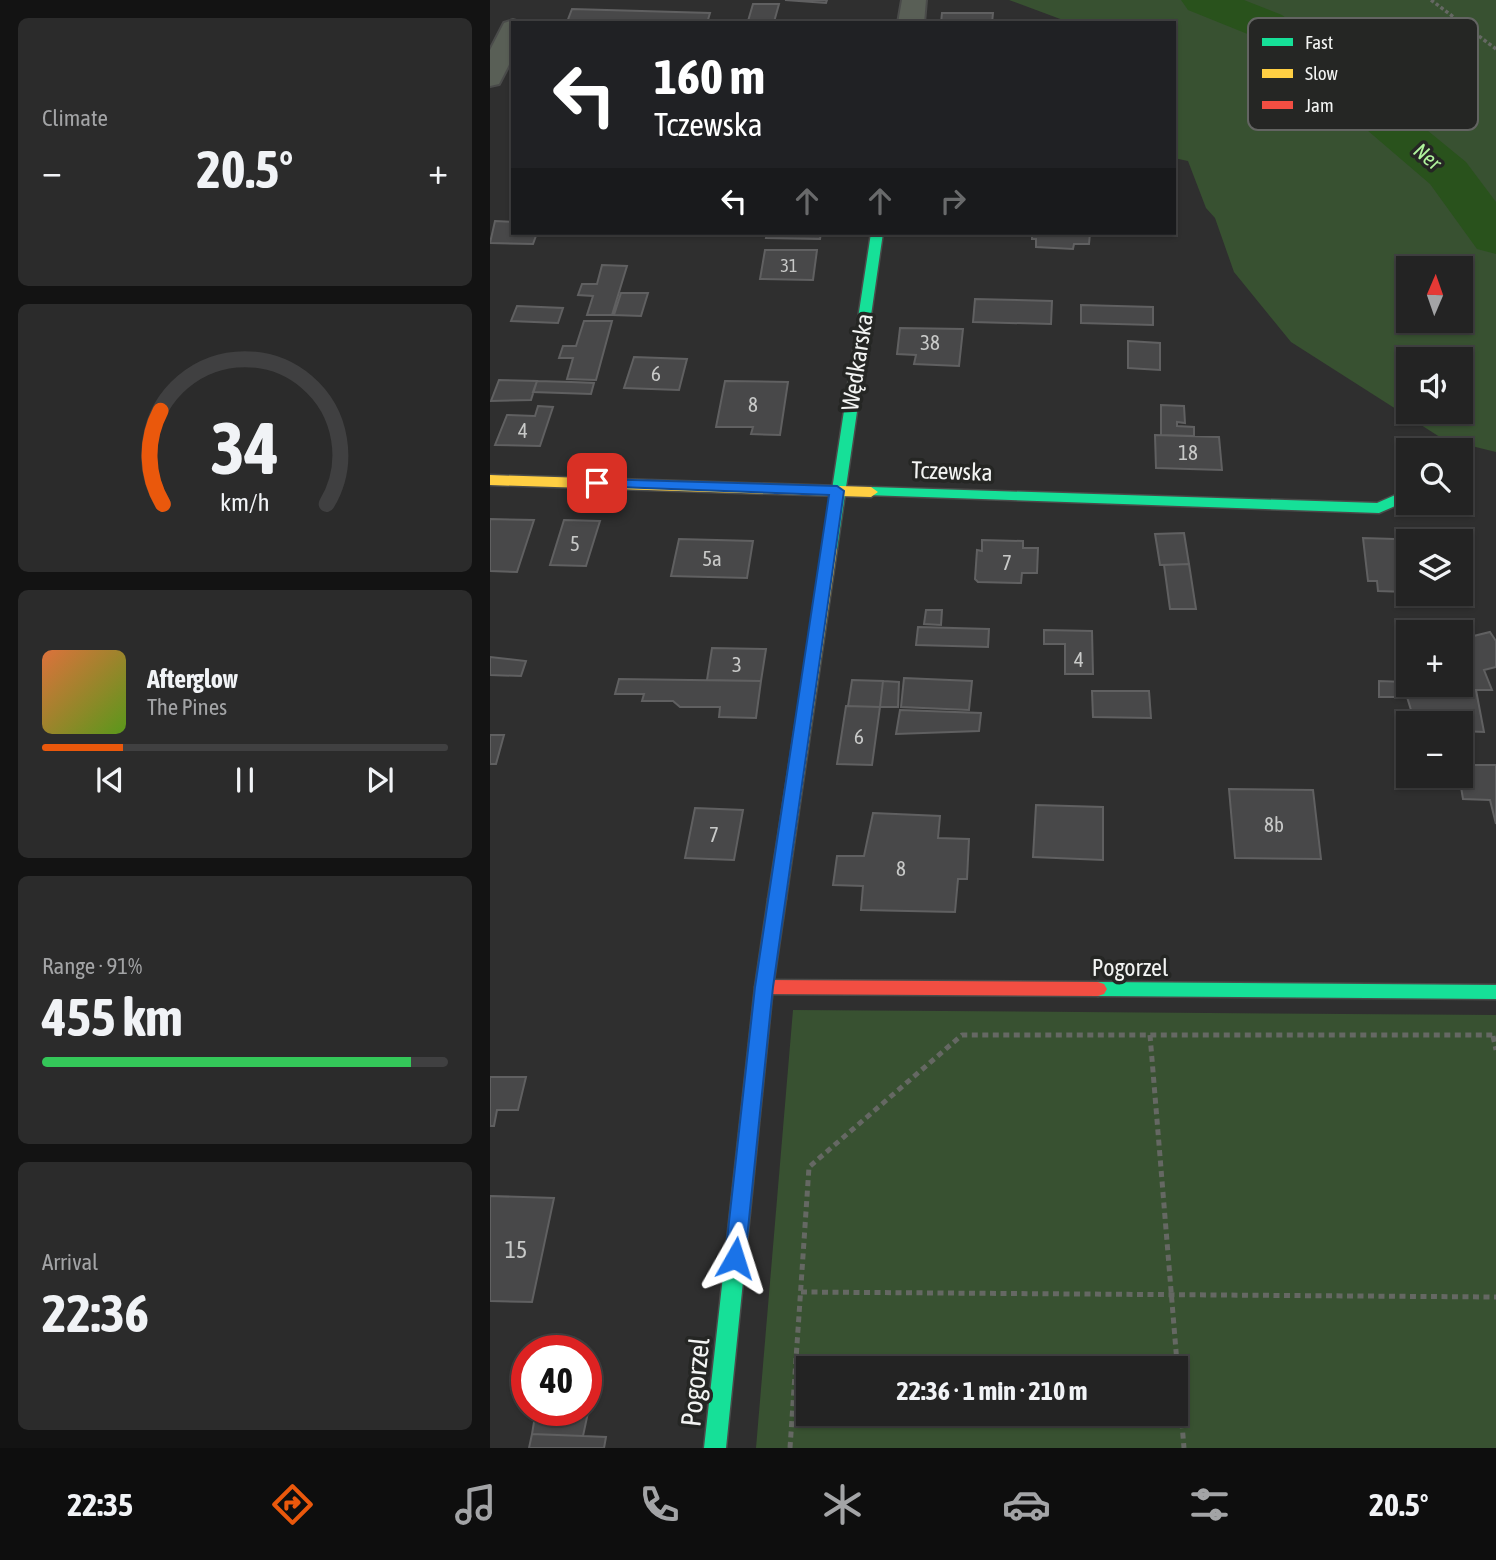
<!DOCTYPE html>
<html lang="en">
<head>
<meta charset="utf-8">
<style>
	:root { --surface:#232323; --page:#2b2b2b; --text:#f1f3f6; --muted:#a3a4a6; --line:#404041; --accent:#ea580c }
	body { margin:0; font-family:"Asap Condensed",sans-serif; background:var(--page); color:var(--text); height:100vh; display:flex; flex-direction:column; font-size:26px; white-space:nowrap }
	* { box-sizing:border-box; margin:0 }
	p { font-size:23px; color:var(--muted) }
	.icon { flex:none; width:38px; height:38px; fill:none; stroke:currentColor; stroke-width:2; stroke-linecap:round; stroke-linejoin:round }
	.map { position:relative; flex:1; overflow:hidden }
	.sheet { display:flex; flex-direction:column; gap:18px; padding:18px; background:#131313; width:490px }
	.sheet>* { flex:none }
	.banner { position:absolute; left:21px; top:21px; width:665px; height:214px; border-radius:0px; box-shadow:0 2px 5px #0004,0 0 0 2px var(--line); background:#202124; color:#fff; overflow:hidden }
	.needle { width:46px; rotate:2deg }
	.tools { position:absolute; left:906px; top:256px; display:grid; gap:14px }
	.tools a { display:grid; place-items:center; width:77px; height:77px; border-radius:0px; background:var(--surface); box-shadow:0 2px 5px #0004,0 0 0 2px var(--line); font-size:35px }
	.speed { position:absolute; left:21px; top:1335px; display:flex; gap:14px; font-size:35px; font-weight:700; text-align:center }
	.speed>* { display:grid; place-content:center; width:91px; height:91px; border-radius:50%; background:var(--surface); box-shadow:0 2px 5px #0004,0 0 0 2px var(--line); line-height:1 }
	.speed .limit { border:10px solid #d22; background:#fff; color:#111 }
	.pin { position:absolute; display:grid; place-items:center; width:60px; height:60px; color:#fff; margin:-30px; border-radius:14px; box-shadow:0 4px 10px #0006 }
	.me { position:absolute; width:77px; margin:-38px; rotate:6deg; stroke-linejoin:round; filter:drop-shadow(0 0 5px #0008) }
	.turn { display:flex; align-items:center; gap:24px; height:147px; padding:0 28px; font-size:32px }
	.turn .icon { width:91px; height:91px; stroke-width:2.5 }
	.turn b { display:block; font-size:49px; line-height:60px }
	.lanes { display:flex; align-items:center; height:66px; padding:0 28px; background:#0003; justify-content:center; gap:35px; direction:ltr }
	.lanes .off { opacity:.35 }
	.big { font-size:52px; font-weight:700; line-height:1.1 }
	.sheet .tile { flex:1; display:flex; flex-direction:column; justify-content:center; gap:10px; min-width:0; padding:0 24px; border-radius:10px; background:var(--page) }
	.sheet .dial { align-items:center; gap:0 }
	.dial svg { height:182px; overflow:visible; fill:none; stroke:var(--line); stroke-width:7; stroke-linecap:round; text-anchor:middle }
	.dial text { fill:var(--text); stroke:none }
	.song { display:flex; align-items:center; gap:21px }
	.cover { width:84px; height:84px; border-radius:10px; background:linear-gradient(135deg,hsl(20 70% 55%),hsl(90 70% 35%)) }
	.played { height:7px; border-radius:4px; background:linear-gradient(90deg,var(--accent) 20%,var(--line) 20%) }
	.keys { display:flex; justify-content:space-around; direction:ltr }
	.heat { display:flex; justify-content:space-between; align-items:center; font-size:38px; direction:ltr }
	.charge { height:10px; border-radius:5px; background:linear-gradient(90deg,#34c759 91%,var(--line) 0) }
	.trip { position:absolute; left:306px; top:1356px; width:392px; height:70px; border-radius:0px; background:var(--surface); box-shadow:0 2px 5px #0004,0 0 0 2px var(--line); font-weight:700; line-height:70px; text-align:center }
	.dock { display:flex; height:112px; justify-content:space-around; align-items:center; background:#0e0e0e; color:var(--muted) }
	.dock .icon { width:49px; height:49px }
	.dock .on { color:var(--accent) }
	.dock b { font-size:32px; color:var(--text) }
	main { display:flex; flex:1; min-height:0 }
	.map>svg:first-child { display:block }
</style>
</head>
<body>
<main>
<section class="sheet">
<div class="tile"><p>Climate</p>
<div class="heat"><a>−</a><b class="big">20.5°</b><a>+</a></div>
</div>
<div class="tile dial"><svg viewBox="0 0 100 80">
<path d="M14 69A42 42 0 1 1 86 69"/>
<path d="M14 69A42 42 0 0 1 13 28" stroke="#ea580c"/>
<text x="50" y="56" font-size="32" font-weight="700">34</text>
<text x="50" y="72" font-size="11">km/h</text>
</svg></div>
<div class="tile">
<div class="song"><i class="cover"></i><div><b>Afterglow</b><p>The Pines</p></div></div>
<div class="played"></div>
<div class="keys"><svg class="icon" aria-label="previous" viewBox="0 0 24 24"><path d="M18 5L8 12l10 7zM5 5v14"/></svg><svg class="icon" aria-label="pause" viewBox="0 0 24 24"><path d="M8 5v14M16 5v14"/></svg><svg class="icon" aria-label="next" viewBox="0 0 24 24"><path d="M6 5l10 7-10 7zM19 5v14"/></svg></div>
</div>
<div class="tile"><p>Range · 91%</p><b class="big">455 km</b><div class="charge"></div></div>
<div class="tile"><p>Arrival</p><b class="big">22:36</b></div>
</section>
<div class="map">
<svg width="1006" height="1448" viewBox="0 0 1006 1448">
	<rect width="100%" height="100%" fill="#2f2f2f"/>
	<path fill="#385131" fill-rule="evenodd" d="M519 0H1006V452L953 439 801 342 744 272 725 218 716 208 698 161 684 158V23H581ZM919 268H971V320H919ZM919 359H971V411H919Z
		M303 1010 1006 1015V1448H266ZM318 1368H686V1414H318Z"/>
	<g fill="none" stroke-linecap="round" stroke-linejoin="round">
		<path fill="#29521c" fill-rule="evenodd" d="M691 0H754L792 15 876 80 976 162 1006 202V254L987 249 940 184 842 100 760 35 698 10Z"/>
	</g>
	<path fill="#484849" stroke="#606061" stroke-width="2" d="M295 0H337L336 3Z
		M263 4H289L284 22 258 21Z
		M82 9 220 13 217 23 77 22Z
		M452 13H503L502 23H451Z
		M5 221 23 222V233H47L43 244 0 243Z
		M277 233H331L330 239 276 238Z
		M542 233H600L599 244H584L583 249 546 247V239H542Z
		M275 250H327L323 280 270 279Z
		M112 265 137 266 122 315H97L103 296 88 295 92 284H107Z
		M131 293H158L151 316 124 315Z
		M485 299 562 301 561 324 483 322Z
		M591 305 663 307V325L591 323Z
		M27 306 73 308 68 323 21 321Z
		M94 321H122L106 380 77 379 83 358H69L73 346H86Z
		M410 328 473 329 469 366 424 364 426 355 407 354Z
		M638 341 670 343V370L638 368Z
		M144 357 197 359 189 390 134 388Z
		M9 380 47 381 41 400 1 401Z
		M47 381 81 382 104 383 101 394 43 392Z
		M235 381 298 382 290 435 261 434 263 427H226Z
		M671 405 694 406 695 423 687 422V426L704 427V436L671 435Z
		M48 406 63 407 50 446 5 445 17 415 45 416Z
		M665 435 729 437 732 470 666 468Z
		M0 519 44 520 27 572 0 571Z
		M74 520 110 521 96 566 60 565Z
		M907 531H932L934 540 958 541H919V579L915 578 917 592 888 591 887 581H878L873 538 905 539Z
		M694 533 699 564 670 565 665 534Z
		M189 539 263 541 257 578 181 576Z
		M492 540 533 541V548H548L547 573H532L531 583 488 582 485 579 487 550 492 551Z
		M699 564 706 609H680L674 565Z
		M436 610H452L451 625 434 624Z
		M428 627 499 629 498 647 426 645Z
		M554 630 602 631 603 674H575V644H554Z
		M1000 632 1006 641V667L994 670 1002 690H986L994 732 971 731V723H925L917 697H889V681L971 684V639Z
		M222 648 276 649 271 681 217 680Z
		M0 657 36 661 31 676 0 675Z
		M414 678 482 681 479 710 411 707Z
		M129 679 271 681 266 718 229 717 230 707H190L183 701H152L154 694H125Z
		M362 680 393 681 390 707 358 706Z
		M393 681 409 682 408 707H390Z
		M602 691H659L661 718 603 717Z
		M356 706 390 707 382 765 347 764Z
		M410 710 491 713 489 731 406 734Z
		M0 735H14L6 764H0Z
		M971 765H1006V824L1000 800 973 799 969 775Z
		M739 789 823 790 831 859 745 858Z
		M546 805 613 807V860L543 857Z
		M205 808 253 810 244 860 195 858Z
		M383 813 450 816 448 838 479 839 477 879H468L465 912 371 910 373 886 343 885 347 856H374Z
		M0 1077H36L28 1110H7L4 1126H0Z
		M0 1196 64 1198 42 1302 0 1301Z
		M96 1389H103L93 1436 42 1434 46 1410H96Z
		M42 1434 93 1436 116 1437 114 1448H39Z"/>
	<g fill="none" stroke-linecap="round" stroke-linejoin="round">
		<g stroke="#4a4b4a" stroke-width="4">
			<path id="street" d="M412 0H436L434 23H408Z
				M23 20 32 23H23V57L9 84 0 86V50L14 23Z"/>
		</g>
		<g stroke="#4a4b4a" stroke-width="3">
			<path id="fast" d="M381 233H393L347 549 340 554 333 549Z
				M381 487 887 503 919 489V500L889 513 376 495 374 492Z
				M287 892 293 894 296 899 283 987 236 1448H214L265 987 278 899 281 894Z
				M608 982 1006 985V999L608 996 602 994 599 989 602 984Z"/>
		</g>
		<g stroke="#4a4b4a" stroke-width="3">
			<path id="slow" d="M0 475 381 487 388 492 381 497 0 485Z
				M340 544 347 549 296 899 293 904 287 906 281 904 278 899 333 549Z"/>
		</g>
		<g stroke="#4a4b4a" stroke-width="3">
			<path id="jam" d="M274 980 608 982 614 984 617 989 614 994 608 996 274 994 268 992 265 987 268 982Z"/>
		</g>
		<path stroke="#656863" stroke-width="3.5" stroke-dasharray="3.5 2.5" stroke-linecap="butt" d="M941 0 1006 49"/>
		<path stroke="#656863" stroke-width="5" stroke-dasharray="6 4.5" stroke-linecap="butt" d="M660 1035 694 1448
			M1003 1036 1006 1050
			M311 1292 1006 1297
			M300 1448 319 1167 472 1035H1006"/>
		<use href="#street" fill="#595f56" fill-rule="evenodd"/>
		<use href="#fast" fill="#16e098" fill-rule="evenodd"/>
		<use href="#slow" fill="#ffcf43" fill-rule="evenodd"/>
		<use href="#jam" fill="#f24e42" fill-rule="evenodd"/>
	</g>
	<path fill="#1a73e8" stroke="#114b97" stroke-width="2" d="M107 479 347 486 354 491 283 987 255 1258 252 1265 245 1267 238 1265 235 1258 265 987 339 495 102 486V480Z"/>
	<g text-anchor="middle" dominant-baseline="central" stroke-width="7" stroke-linejoin="round" paint-order="stroke">
		<g font-size="18" fill="#c8c9c8">
			<text x="299" y="265">31</text>
		</g>
		<g font-size="21" font-style="italic" fill="#b0f49d" stroke="#252624">
			<text transform="translate(938 156) rotate(40)">Ner</text>
		</g>
		<g font-size="21" fill="#c8c9c8">
			<text x="440" y="342">38</text>
			<text x="166" y="373">6</text>
			<text x="263" y="404">8</text>
			<text x="33" y="430">4</text>
			<text x="698" y="452">18</text>
			<text x="85" y="543">5</text>
			<text x="222" y="558">5a</text>
			<text x="517" y="562">7</text>
			<text x="589" y="659">4</text>
			<text x="247" y="664">3</text>
			<text x="369" y="736">6</text>
			<text x="784" y="824">8b</text>
			<text x="224" y="834">7</text>
			<text x="411" y="868">8</text>
		</g>
		<g font-size="24" fill="#f3f4f3" stroke="#252624">
			<text transform="translate(367 362) rotate(-81)">Wędkarska</text>
			<text transform="translate(462 471) rotate(2)">Tczewska</text>
			<text x="640" y="967">Pogorzel</text>
		</g>
		<g font-size="24" fill="#c8c9c8">
			<text x="26" y="1249">15</text>
		</g>
		<g font-size="28" fill="#f3f4f3" stroke="#252624">
			<text transform="translate(205 1382) rotate(-84)">Pogorzel</text>
		</g>
	</g>
	<rect x="758" y="18" width="230" height="112" rx="10" fill="#252624" stroke="#636462" stroke-width="2"/>
	<rect x="772" y="38" width="31" height="8" fill="#16e098"/>
	<rect x="772" y="69" width="31" height="9" fill="#ffcf43"/>
	<rect x="772" y="101" width="31" height="8" fill="#f24e42"/>
	<g font-size="19" fill="#f3f4f3">
		<text x="815" y="49">Fast</text>
		<text x="815" y="80">Slow</text>
		<text x="815" y="112">Jam</text>
	</g>
</svg>
<div class="tools">
<a><svg class="needle" viewBox="-14 -14 28 28"><path d="M0-13l5 13h-10z" fill="#e53935"/><path d="M0 13l5-13h-10z" fill="#a3a4a6"/></svg></a>
<a><svg class="icon" aria-label="sound" viewBox="0 0 24 24"><path d="M4 9h4l5-4v14l-5-4H4zM17 9q2 3 0 6"/></svg></a>
<a><svg class="icon" aria-label="search" viewBox="0 0 24 24"><circle cx="10" cy="10" r="6"/><path d="M15 15l6 6"/></svg></a>
<a><svg class="icon" aria-label="layers" viewBox="0 0 24 24"><path d="M12 4l9 5-9 5-9-5zM3 14l9 5 9-5"/></svg></a>
<a>+</a>
<a>−</a>
</div>
<div class="speed"><div class="limit">40</div></div>
<div class="pin" style="left:107px;top:483px;background:#d93025"><svg class="icon" aria-label="arrive" viewBox="0 0 24 24"><path d="M6 21V4h12l-3 4 3 4H6"/></svg></div>
<svg class="me" style="left:245px;top:1258px" viewBox="-20 -20 40 40"><path d="M0-17L14 15 0 8-14 15z" fill="#1a73e8" stroke="#fff" stroke-width="4"/></svg>
<div class="trip">22:36 · 1 min · 210 m</div>
<div class="banner">
<div class="turn"><svg class="icon" aria-label="left" viewBox="0 0 24 24"><path d="M17 20v-9H6M10 6l-5 5 5 5"/></svg><div><b>160 m</b>Tczewska</div></div>
<div class="lanes"><svg class="icon" aria-label="left" viewBox="0 0 24 24"><path d="M17 20v-9H6M10 6l-5 5 5 5"/></svg><svg class="icon off" aria-label="ahead" viewBox="0 0 24 24"><path d="M12 20V5M6 11l6-6 6 6"/></svg><svg class="icon off" aria-label="ahead" viewBox="0 0 24 24"><path d="M12 20V5M6 11l6-6 6 6"/></svg><svg class="icon off" aria-label="right" viewBox="0 0 24 24"><path d="M7 20v-9h11M14 6l5 5-5 5"/></svg></div>
</div>
</div>
</main>
<nav class="dock">
<b>22:35</b>
<svg class="icon on" aria-label="directions" viewBox="0 0 24 24"><path d="M12 3l9 9-9 9-9-9zM9 14v-3h6M13 9l2 2-2 2"/></svg>
<svg class="icon" aria-label="music" viewBox="0 0 24 24"><path d="M9 18V5l10-2v13"/><circle cx="6" cy="18" r="3"/><circle cx="16" cy="16" r="3"/></svg>
<svg class="icon" aria-label="phone" viewBox="0 0 24 24"><path d="M5 4h4l2 5-3 2q2 4 5 5l2-3 5 2v4C11 20 4 13 5 4z"/></svg>
<svg class="icon" aria-label="climate" viewBox="0 0 24 24"><path d="M12 3v18M4 7l16 10M4 17L20 7"/></svg>
<svg class="icon" aria-label="car" viewBox="0 0 24 24"><path d="M5 17H2v-5l4-1 3-4h7l3 4 3 1v5h-3M9 17h6M6 11h13"/><circle cx="7" cy="17" r="2"/><circle cx="17" cy="17" r="2"/></svg>
<svg class="icon" aria-label="filters" viewBox="0 0 24 24"><path d="M4 7h16M4 17h16"/><circle cx="9" cy="7" r="2"/><circle cx="15" cy="17" r="2"/></svg>
<b>20.5°</b>
</nav>
</body>
</html>
